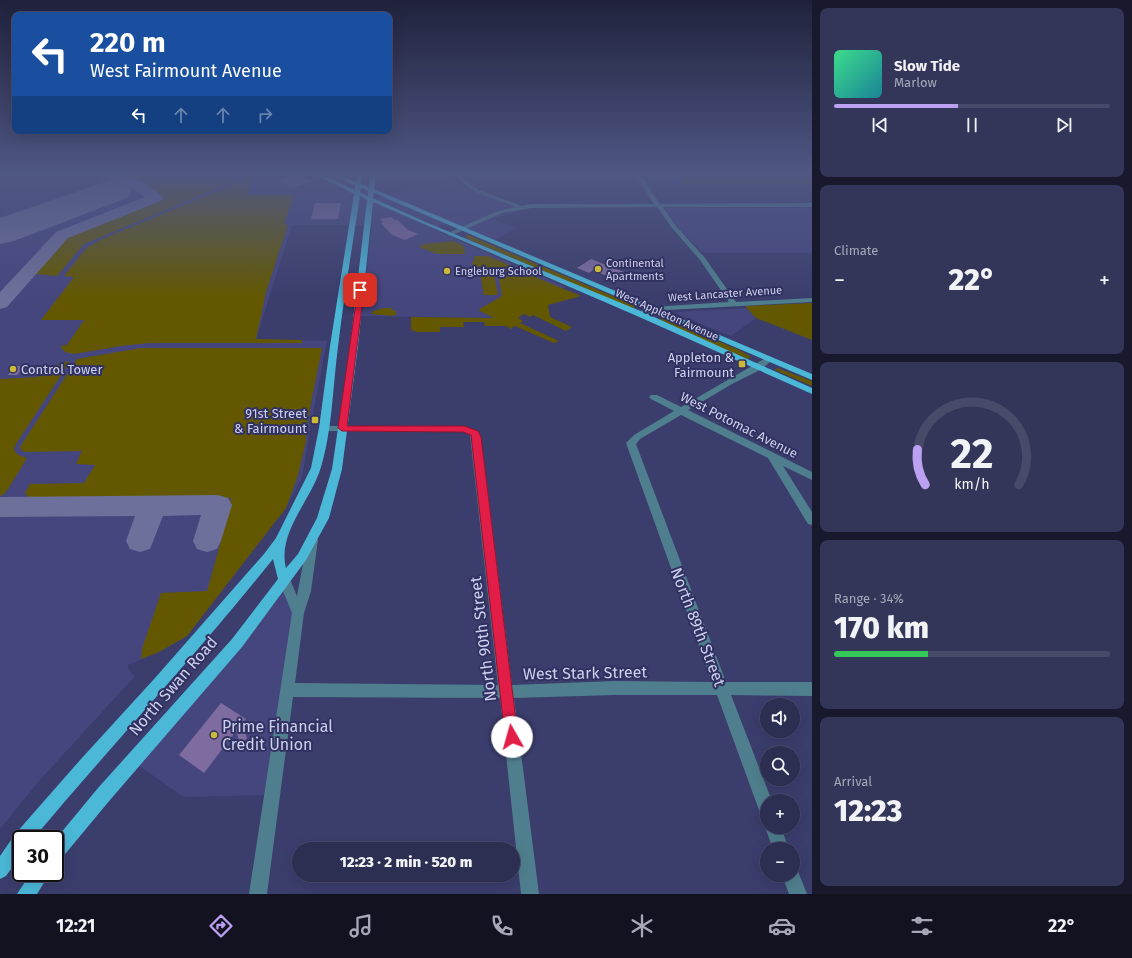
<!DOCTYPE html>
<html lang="en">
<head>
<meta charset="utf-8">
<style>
	:root { --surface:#2c2e52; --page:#343659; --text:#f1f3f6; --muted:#a6a8b8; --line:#484a69; --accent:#bca0f2 }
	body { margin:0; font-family:"Fira Sans",sans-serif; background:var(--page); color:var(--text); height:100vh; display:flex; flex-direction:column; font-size:15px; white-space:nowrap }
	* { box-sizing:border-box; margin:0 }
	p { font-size:13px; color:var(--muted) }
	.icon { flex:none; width:22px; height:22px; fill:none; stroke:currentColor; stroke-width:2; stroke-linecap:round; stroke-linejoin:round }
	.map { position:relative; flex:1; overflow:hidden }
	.panel { display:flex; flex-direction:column; gap:8px; padding:8px; background:#18192d; width:320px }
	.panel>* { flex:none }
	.banner { position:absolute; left:12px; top:12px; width:380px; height:122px; border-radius:8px; box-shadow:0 4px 16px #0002,0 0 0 1px var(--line); background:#1a4fa0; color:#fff; overflow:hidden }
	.fabs { position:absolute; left:760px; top:698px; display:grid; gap:8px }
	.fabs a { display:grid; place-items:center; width:40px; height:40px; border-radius:50%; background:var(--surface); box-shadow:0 4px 16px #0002,0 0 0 1px var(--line); font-size:20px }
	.speed { position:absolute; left:12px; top:830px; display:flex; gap:8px; font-size:20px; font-weight:700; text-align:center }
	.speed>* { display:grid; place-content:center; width:52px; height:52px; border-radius:50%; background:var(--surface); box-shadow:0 4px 16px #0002,0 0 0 1px var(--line); line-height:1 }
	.speed .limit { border:2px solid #111; border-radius:6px; background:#fff; color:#111 }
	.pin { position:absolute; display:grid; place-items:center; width:34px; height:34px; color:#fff; margin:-17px; border-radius:8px; box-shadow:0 2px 6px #0006 }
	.me { position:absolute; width:44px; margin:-22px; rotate:353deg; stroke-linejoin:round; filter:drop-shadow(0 0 3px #0008) }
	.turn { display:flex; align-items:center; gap:14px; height:84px; padding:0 12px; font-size:18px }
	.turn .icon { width:52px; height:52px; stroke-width:2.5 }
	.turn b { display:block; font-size:28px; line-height:34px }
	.lanes { display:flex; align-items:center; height:38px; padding:0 12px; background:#0003; justify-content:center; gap:20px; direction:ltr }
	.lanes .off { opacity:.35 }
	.big { font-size:30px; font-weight:800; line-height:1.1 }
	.panel .tile { flex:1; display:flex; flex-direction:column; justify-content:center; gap:6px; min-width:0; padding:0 14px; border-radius:8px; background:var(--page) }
	.panel .dial { align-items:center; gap:0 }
	.dial svg { height:104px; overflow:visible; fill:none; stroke:var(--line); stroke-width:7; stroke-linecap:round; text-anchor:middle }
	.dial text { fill:var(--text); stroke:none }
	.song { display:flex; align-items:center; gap:12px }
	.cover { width:48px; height:48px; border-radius:6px; background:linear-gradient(135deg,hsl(150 70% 55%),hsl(190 70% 35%)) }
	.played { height:4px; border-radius:2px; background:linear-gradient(90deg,var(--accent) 45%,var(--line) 45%) }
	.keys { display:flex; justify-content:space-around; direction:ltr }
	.heat { display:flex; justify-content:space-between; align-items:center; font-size:22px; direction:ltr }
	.charge { height:6px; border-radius:3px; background:linear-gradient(90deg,#34c759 34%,var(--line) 0) }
	.trip { position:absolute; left:292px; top:842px; width:228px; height:40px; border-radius:20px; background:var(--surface); box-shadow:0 4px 16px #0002,0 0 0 1px var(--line); font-weight:800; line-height:40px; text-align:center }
	.tab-bar { display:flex; height:64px; justify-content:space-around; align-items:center; background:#121221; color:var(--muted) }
	.tab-bar .icon { width:28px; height:28px }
	.tab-bar .active { color:var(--accent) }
	.tab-bar b { font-size:18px; color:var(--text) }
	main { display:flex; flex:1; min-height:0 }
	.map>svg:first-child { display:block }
</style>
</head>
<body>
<main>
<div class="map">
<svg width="812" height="894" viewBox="0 0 812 894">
	<rect width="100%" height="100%" fill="#3b3d6d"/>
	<path fill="#45467e" d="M0 174H309L366 200 388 194 456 180 463 186 523 210 492 219 515 228 495 240 449 222 433 229 565 287 506 318 362 316 372 225H292L256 339 327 341 311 423 302 478 286 508 187 636 159 652 128 665 129 671 135 676 39 781 0 829Z
		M665 208H812V253H705L699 249 681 231Z
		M747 308 756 318 731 336 677 314 678 312Z
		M285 581 298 613 272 795 184 797 132 761Z"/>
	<path fill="#635800" d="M126 174H246L233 182 84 244 57 276 36 274 37 268 60 242 71 234 162 198 142 184 144 183Z
		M251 174H256L247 195H294L284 224 288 225 266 292 256 339 302 340V343H149L121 346 74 354 65 352 60 346 67 345 84 320H41L74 277 64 276 86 248 102 239 234 184Z
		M675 174H812V184H683Z
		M468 235 636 306 634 308 622 305 468 239 465 236Z
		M453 241 464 246 465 254H437L419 247 424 244Z
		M474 256H488L521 270 518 272H477L474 265H472V262H474Z
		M480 273 494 274 498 295H484Z
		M498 274H528L581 296 548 305 550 317 572 327 566 331 533 315 530 317 524 314 518 318 523 321 520 323 559 341 554 343 515 326 511 329 506 326H485L484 322H463L464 327H440V332H417L411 330V317L494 318 478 310 502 296Z
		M812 303V340L756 318 745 306Z
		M384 308H392L391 310 396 311V314L393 316 371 314 373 311Z
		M662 318 739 350 751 357 748 359 670 326 660 319Z
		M141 348H322L306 428V441L298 475 286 508 187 636 159 652 141 659 142 649 161 593 207 591 221 541 218 540 224 513 229 512 231 498 28 497 25 493 30 484 84 483 95 465 76 464 82 451 25 452 21 450 20 447 77 359Z
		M68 361 69 363 16 444 14 449C16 455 21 456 27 458L8 489 4 494 0 496V379L38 377 44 370Z
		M777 368 812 381V386L775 370Z"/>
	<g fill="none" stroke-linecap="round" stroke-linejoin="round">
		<path fill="#6d709a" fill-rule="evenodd" d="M113 174H130L161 195 163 198 161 201 68 238 7 307 0 309V292L56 232 145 197Z
			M218 495 228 498 232 505 221 541 217 549 207 552 197 549 193 541 201 515 163 516 150 549 140 552 130 549 126 541 135 516 0 517V497Z"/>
		<path fill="#6d709a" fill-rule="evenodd" d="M114 179 127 182 132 190 127 198 14 241 0 244V218Z"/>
	</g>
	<path fill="#7e6b9f" d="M286 178 312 180V182L293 187 276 181Z
		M315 203H341L338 219H311Z
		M391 217 395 220H398L408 230 418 234 405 240 392 235 381 223H383L380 219Z
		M591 259 624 272 614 279 593 270 589 273 577 268Z
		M15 366H24L17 375H8Z
		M221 703 246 719 242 723 247 738 241 746 236 731 204 773 179 755Z"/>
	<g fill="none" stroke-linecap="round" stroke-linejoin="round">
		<path fill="#4f7f8e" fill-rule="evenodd" d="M455 174H460L464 180 479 190 522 206 531 204H654L635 174H640L660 204 812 203V207H663L676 226 705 258 736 302 812 298V302L667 310 637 316V312L652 308 667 306 729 302 700 260 672 228 657 207 531 208 502 213 450 236 448 235V233L498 211 515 207C493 197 470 195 455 174Z
			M769 356 773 359 762 369 732 384 688 410 812 472V480L783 466 812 512V525L808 524 768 458 681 415 640 439 636 444 726 682H812V696L731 695 772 801H767V818L761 816 759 810 717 695H615L514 698 539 894H521L500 698 293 697 267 894H249L292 613 279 581 281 577 285 576 289 577 297 596 308 537 312 535 316 537 318 540 311 591 304 613 295 683 498 685 470 435 463 432 324 431 319 428 321 426H464L478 431 483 452 512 685 615 681 712 682 626 443 634 435 674 411 651 399 649 397 651 395H657L681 407Z
			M767 822V827H781L789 849H773L765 827Z
			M793 867 797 869 807 894H789L782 875H793Z"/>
		<path fill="#4bb8d8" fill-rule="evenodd" d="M313 174H320L355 190V186L331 174H338L356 182 357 174H363L361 184 369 187 370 174H376L374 189 812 374V380L374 193 373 198 423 221 643 312 812 388V394L637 316 373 202 358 346 342 469 329 518 306 560 242 647 110 800 61 859 55 861V840L98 788 232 639 278 579 273 559C196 655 112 745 33 839H21V855L6 876 0 879V856L16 833 81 759 155 678 264 554 276 538 311 468 319 428 330 346 354 194ZM361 188 368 191V196L360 192ZM360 196 367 200 350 346 332 469 317 518 298 554 286 568C277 532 311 501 321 467 332 432 333 385 338 347 344 297 352 247 360 196Z
			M31 873H50L37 894H17Z"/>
	</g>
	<linearGradient id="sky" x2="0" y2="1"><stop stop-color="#20223c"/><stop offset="0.58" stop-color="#4f5784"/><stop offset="1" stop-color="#4f5784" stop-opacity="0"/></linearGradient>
	<rect width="812" height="299" fill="url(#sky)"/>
	<path fill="#e11d48" stroke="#92132f" d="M358 288 364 290 347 426H464L478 431 481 437 518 737 516 741 512 743 507 741 505 737 471 435 463 432 342 431 338 428Z"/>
	<g fill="#ccb938" stroke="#313261" stroke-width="1.5">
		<circle cx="598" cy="269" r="4"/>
		<circle cx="447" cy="271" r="4"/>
		<rect x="738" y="360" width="8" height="8" rx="2"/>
		<circle cx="13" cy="369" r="4"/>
		<rect x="311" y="416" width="8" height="8" rx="2"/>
		<circle cx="214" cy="735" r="4"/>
	</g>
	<g text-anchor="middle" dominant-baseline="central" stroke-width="4" stroke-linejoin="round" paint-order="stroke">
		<g font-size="11" fill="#cdd0ee" stroke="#313261" text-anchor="start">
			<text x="606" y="263">Continental<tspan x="606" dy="13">Apartments</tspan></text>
			<text x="455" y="271">Engleburg School</text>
		</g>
		<g font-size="11" fill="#cdd0ee" stroke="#313261">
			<text transform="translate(725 294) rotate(-4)">West Lancaster Avenue</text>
			<text transform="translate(667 315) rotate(24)">West Appleton Avenue</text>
		</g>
		<g font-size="13" fill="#cdd0ee" stroke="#313261" text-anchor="end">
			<text x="734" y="357">Appleton &amp;<tspan x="734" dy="15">Fairmount</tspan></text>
			<text x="21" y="369" text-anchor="start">Control Tower</text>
			<text x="307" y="413">91st Street<tspan x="307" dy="15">&amp; Fairmount</tspan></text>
		</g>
		<g font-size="13" fill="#cdd0ee" stroke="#313261">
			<text transform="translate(739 425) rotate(27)">West Potomac Avenue</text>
		</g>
		<g font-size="16" fill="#cdd0ee" stroke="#313261">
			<text transform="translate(698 627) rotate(69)">North 89th Street</text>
			<text transform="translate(483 639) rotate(-97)">North 90th Street</text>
			<text transform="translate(585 673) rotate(-1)">West Stark Street</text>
			<text transform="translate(173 686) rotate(-49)">North Swan Road</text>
		</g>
		<g font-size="16" fill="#cdd0ee" stroke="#313261" text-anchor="start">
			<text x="222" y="726">Prime Financial<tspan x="222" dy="18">Credit Union</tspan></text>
		</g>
	</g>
</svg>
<div class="fabs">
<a><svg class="icon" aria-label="sound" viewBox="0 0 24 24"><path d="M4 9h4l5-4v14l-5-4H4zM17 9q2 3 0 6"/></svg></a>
<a><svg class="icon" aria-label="search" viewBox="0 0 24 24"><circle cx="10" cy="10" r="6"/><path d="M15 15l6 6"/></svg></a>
<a>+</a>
<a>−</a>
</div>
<div class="speed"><div class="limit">30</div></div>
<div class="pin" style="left:360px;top:290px;background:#d93025"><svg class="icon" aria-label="arrive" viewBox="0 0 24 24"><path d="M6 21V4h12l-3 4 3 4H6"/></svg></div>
<svg class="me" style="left:512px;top:737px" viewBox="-20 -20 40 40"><circle r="19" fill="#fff"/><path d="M0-13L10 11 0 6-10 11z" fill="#e11d48"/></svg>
<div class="trip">12:23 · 2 min · 520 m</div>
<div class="banner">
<div class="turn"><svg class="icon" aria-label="left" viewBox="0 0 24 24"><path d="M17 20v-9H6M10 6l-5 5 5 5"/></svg><div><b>220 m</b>West Fairmount Avenue</div></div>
<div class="lanes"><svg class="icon" aria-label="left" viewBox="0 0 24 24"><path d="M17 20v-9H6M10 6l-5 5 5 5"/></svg><svg class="icon off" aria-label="ahead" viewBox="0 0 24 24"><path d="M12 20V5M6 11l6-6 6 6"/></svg><svg class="icon off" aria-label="ahead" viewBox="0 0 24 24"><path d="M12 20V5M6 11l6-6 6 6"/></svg><svg class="icon off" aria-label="right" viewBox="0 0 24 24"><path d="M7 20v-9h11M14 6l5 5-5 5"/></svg></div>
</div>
</div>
<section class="panel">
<div class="tile">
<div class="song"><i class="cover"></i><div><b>Slow Tide</b><p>Marlow</p></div></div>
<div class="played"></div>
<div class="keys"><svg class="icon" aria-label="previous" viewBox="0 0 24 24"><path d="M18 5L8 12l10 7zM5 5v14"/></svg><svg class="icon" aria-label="pause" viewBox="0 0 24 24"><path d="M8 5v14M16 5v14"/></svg><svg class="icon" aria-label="next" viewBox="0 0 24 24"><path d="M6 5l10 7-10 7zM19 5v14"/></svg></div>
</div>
<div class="tile"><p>Climate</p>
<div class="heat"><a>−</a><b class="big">22°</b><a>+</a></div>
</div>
<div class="tile dial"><svg viewBox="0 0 100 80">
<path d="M14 69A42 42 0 1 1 86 69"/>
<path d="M14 69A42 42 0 0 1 8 42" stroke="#bca0f2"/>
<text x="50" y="56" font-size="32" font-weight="700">22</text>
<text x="50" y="72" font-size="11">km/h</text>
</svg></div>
<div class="tile"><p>Range · 34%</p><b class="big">170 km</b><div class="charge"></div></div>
<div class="tile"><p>Arrival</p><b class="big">12:23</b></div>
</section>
</main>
<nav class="tab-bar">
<b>12:21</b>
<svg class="icon active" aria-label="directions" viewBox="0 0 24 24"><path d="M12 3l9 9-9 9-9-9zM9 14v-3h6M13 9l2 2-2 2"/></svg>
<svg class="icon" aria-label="music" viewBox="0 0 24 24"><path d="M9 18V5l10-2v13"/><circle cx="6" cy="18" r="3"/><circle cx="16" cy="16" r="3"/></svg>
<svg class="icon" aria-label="phone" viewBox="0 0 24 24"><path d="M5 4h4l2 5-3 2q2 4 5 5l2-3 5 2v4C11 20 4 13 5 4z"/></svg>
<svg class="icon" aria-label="climate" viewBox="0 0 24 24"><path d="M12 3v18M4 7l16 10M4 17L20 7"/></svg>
<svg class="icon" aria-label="car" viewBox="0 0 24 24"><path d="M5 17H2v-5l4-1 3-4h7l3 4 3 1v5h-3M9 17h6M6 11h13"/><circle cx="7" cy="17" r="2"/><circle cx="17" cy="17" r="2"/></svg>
<svg class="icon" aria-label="filters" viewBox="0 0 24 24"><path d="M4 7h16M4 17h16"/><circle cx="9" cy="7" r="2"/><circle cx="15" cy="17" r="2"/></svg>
<b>22°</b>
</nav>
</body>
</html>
